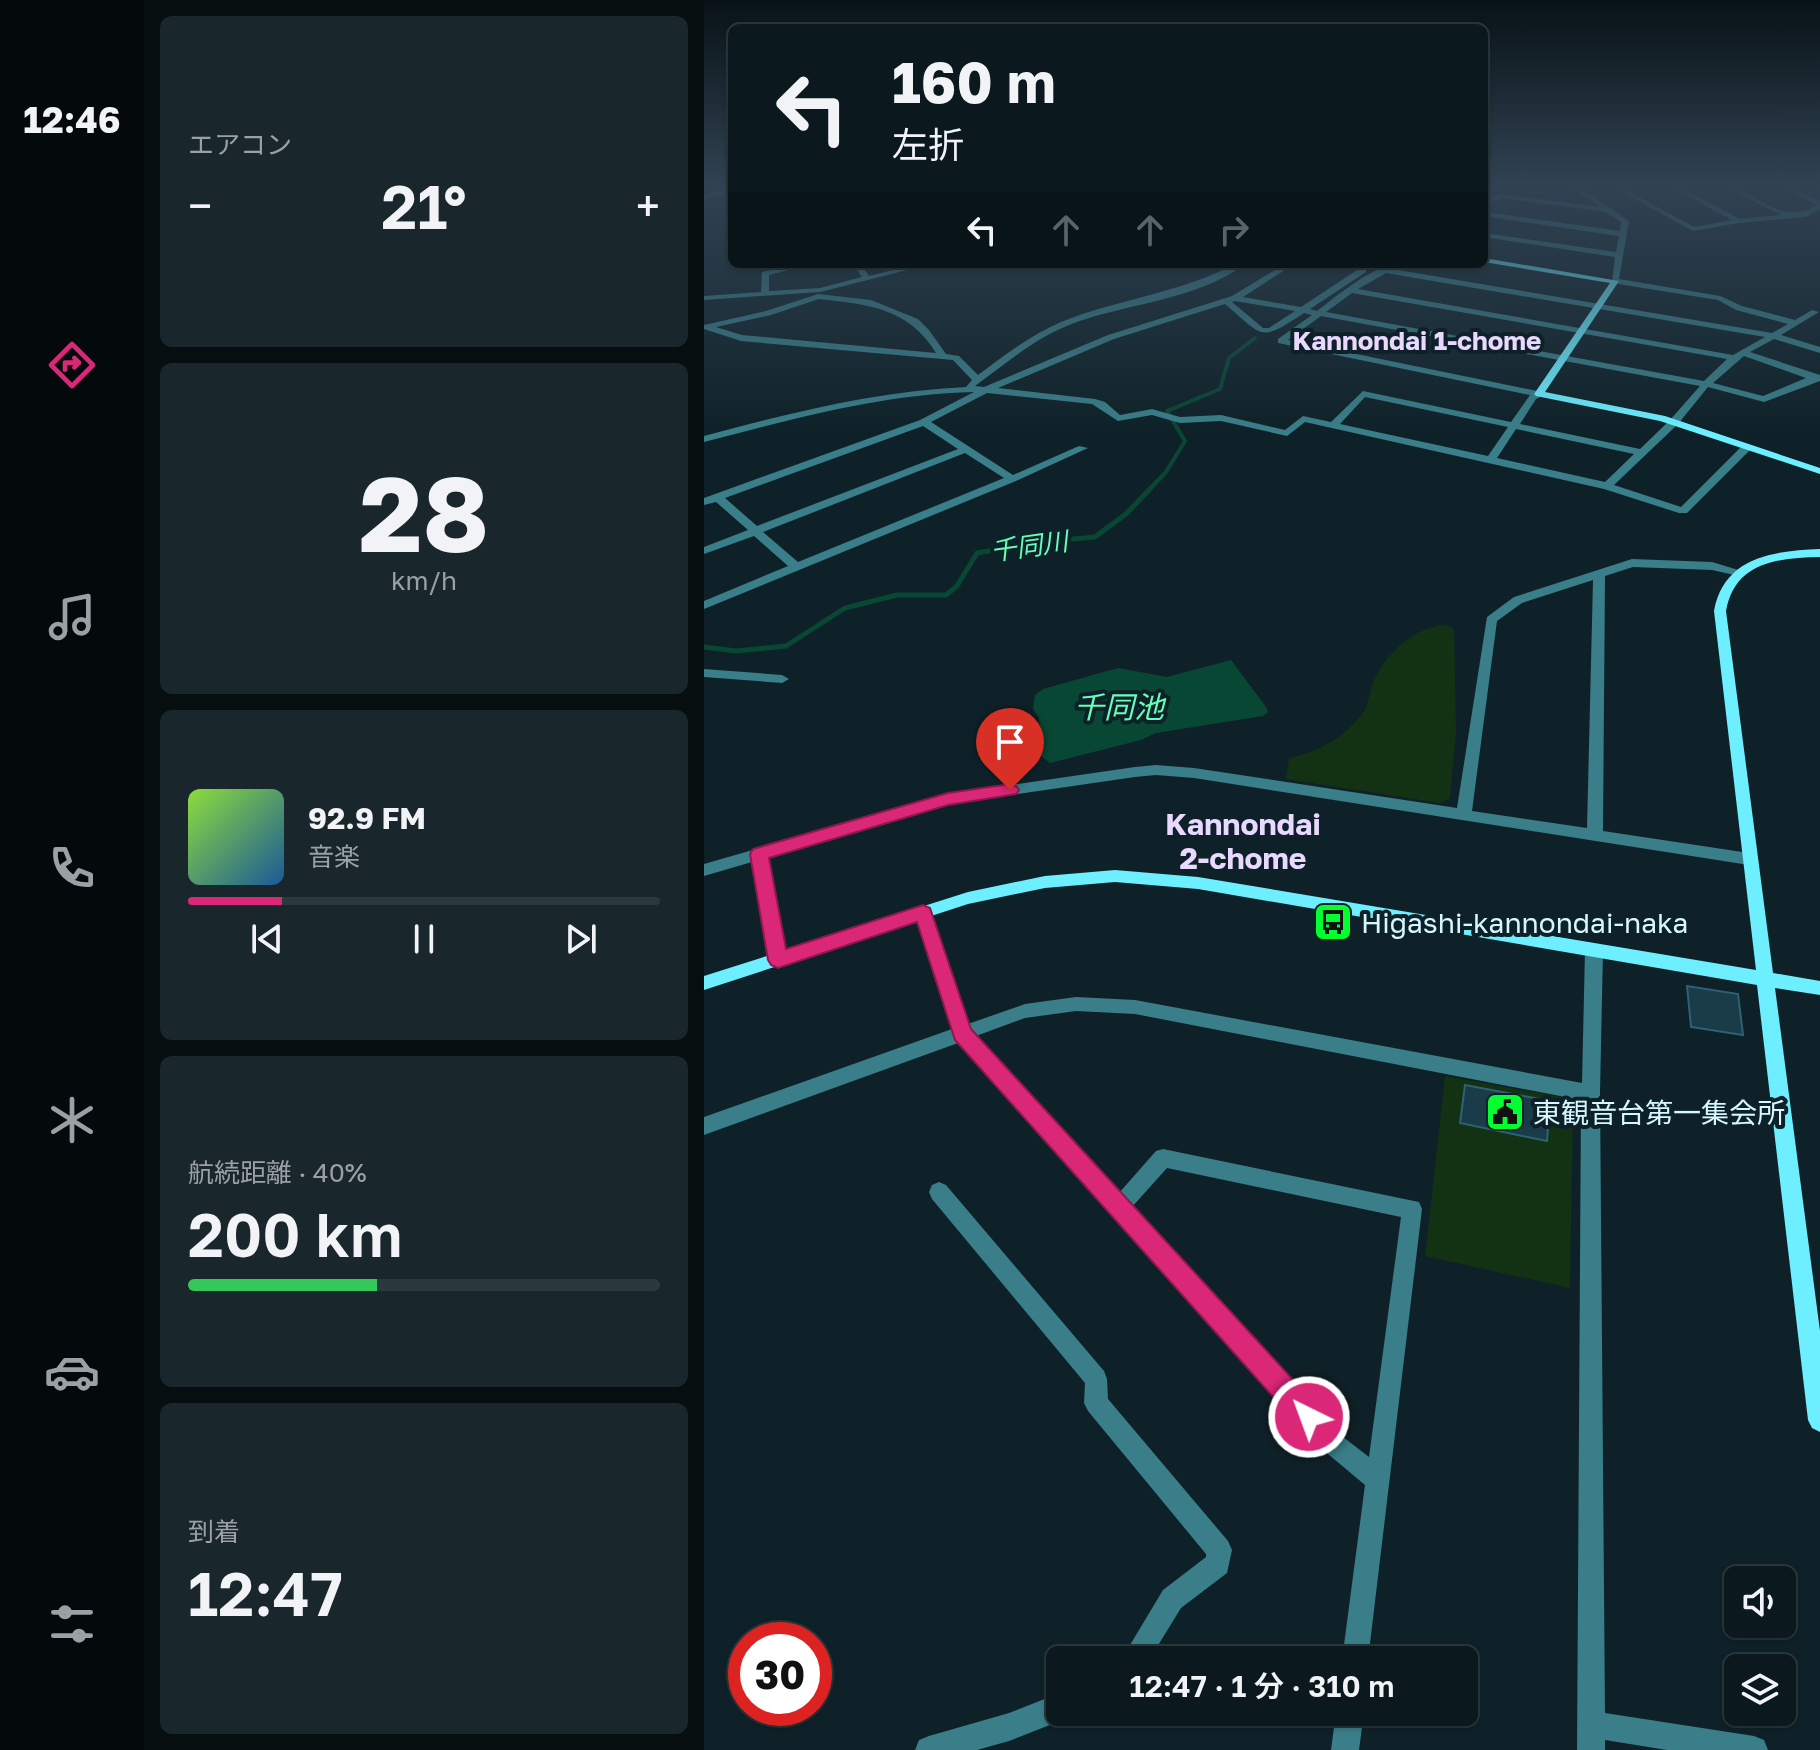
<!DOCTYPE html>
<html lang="ja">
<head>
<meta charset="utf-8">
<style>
	:root { --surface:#0b191e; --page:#19262b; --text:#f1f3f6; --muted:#9aa0a4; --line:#2b383c; --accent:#db2777 }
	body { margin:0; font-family:"Golos Text","Noto Sans JP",sans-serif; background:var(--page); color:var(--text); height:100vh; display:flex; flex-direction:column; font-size:30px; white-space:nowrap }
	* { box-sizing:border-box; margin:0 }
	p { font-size:26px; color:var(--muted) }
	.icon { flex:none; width:44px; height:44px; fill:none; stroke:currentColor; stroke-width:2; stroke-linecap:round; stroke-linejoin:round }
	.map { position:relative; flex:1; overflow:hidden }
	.panel { display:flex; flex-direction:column; gap:16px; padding:16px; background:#060e10; width:560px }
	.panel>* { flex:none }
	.hud { position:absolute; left:24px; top:24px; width:760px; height:244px; border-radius:12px; box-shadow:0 2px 6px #0004,0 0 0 2px var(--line); background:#0b191e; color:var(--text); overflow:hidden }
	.buttons { position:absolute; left:1020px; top:1566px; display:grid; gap:16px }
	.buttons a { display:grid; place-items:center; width:72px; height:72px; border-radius:12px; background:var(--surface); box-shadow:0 2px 6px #0004,0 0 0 2px var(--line); font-size:40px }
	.speed { position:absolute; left:24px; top:1622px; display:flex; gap:16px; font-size:40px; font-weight:700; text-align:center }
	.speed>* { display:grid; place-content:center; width:104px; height:104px; border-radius:50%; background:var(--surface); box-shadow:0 2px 6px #0004,0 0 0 2px var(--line); line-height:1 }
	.speed .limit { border:12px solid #d22; background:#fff; color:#111 }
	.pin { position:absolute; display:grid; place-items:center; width:68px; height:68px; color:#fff; margin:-82px -34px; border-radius:50% 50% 50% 0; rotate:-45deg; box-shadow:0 0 8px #0007 }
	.pin .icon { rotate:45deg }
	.me { position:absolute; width:88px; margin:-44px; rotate:318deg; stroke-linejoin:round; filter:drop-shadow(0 0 6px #0008) }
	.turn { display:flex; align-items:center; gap:28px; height:168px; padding:0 32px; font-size:36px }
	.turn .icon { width:104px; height:104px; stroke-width:2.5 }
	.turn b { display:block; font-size:56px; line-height:68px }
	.lanes { display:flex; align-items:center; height:76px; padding:0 32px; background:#0003; justify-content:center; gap:40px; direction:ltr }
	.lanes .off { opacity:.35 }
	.big { font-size:60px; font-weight:600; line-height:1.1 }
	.panel .widget { flex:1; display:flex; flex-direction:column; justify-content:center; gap:12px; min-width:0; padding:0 28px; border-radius:12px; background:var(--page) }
	.panel .dial { align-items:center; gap:0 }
	.dial b { font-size:104px; line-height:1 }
	.song { display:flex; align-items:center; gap:24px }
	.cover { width:96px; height:96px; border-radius:12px; background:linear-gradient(135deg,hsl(90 70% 55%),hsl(210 70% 35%)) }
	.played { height:8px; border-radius:4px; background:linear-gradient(90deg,var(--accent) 20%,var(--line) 20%) }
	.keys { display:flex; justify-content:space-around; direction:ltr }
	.heat { display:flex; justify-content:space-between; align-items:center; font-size:44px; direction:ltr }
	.charge { height:12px; border-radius:6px; background:linear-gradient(90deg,#34c759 40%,var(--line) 0) }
	.trip { position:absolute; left:342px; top:1646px; width:432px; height:80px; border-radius:12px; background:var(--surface); box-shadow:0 2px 6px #0004,0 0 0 2px var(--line); font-weight:600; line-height:80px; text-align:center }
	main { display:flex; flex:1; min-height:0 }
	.tab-bar { display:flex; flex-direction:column; width:144px; justify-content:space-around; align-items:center; background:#040a0c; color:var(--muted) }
	.tab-bar .icon { width:56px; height:56px }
	.tab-bar .current { color:var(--accent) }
	.tab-bar b { font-size:36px; color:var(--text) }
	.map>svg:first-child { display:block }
</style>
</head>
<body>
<main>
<nav class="tab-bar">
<b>12:46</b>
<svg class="icon current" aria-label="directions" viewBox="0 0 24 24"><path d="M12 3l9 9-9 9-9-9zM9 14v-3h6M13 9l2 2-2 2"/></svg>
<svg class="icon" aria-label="music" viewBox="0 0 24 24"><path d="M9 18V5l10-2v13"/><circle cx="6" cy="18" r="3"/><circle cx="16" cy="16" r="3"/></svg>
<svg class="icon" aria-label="phone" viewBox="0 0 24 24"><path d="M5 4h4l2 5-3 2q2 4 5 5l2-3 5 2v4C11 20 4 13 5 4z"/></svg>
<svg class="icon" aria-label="climate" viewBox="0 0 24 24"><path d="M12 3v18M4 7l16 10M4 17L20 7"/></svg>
<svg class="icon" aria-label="car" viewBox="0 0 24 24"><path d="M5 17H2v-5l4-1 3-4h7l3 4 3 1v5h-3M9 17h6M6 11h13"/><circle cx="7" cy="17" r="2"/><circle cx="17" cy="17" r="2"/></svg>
<svg class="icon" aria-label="filters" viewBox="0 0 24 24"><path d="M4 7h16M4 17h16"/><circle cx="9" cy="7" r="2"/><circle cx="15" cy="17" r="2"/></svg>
</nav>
<section class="panel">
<div class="widget"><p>エアコン</p>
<div class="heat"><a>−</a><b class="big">21°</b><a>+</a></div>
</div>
<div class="widget dial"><b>28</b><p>km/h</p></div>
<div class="widget">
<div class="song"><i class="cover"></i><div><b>92.9 FM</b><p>音楽</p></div></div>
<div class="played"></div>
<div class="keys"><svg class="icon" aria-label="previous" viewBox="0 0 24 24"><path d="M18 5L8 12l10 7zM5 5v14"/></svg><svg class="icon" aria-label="pause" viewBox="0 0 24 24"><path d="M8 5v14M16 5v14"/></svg><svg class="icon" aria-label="next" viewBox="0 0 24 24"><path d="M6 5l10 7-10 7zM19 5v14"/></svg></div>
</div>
<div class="widget"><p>航続距離 · 40%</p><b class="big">200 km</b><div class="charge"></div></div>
<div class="widget"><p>到着</p><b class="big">12:47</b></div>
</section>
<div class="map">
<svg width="1116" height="1750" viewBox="0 0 1116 1750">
	<rect width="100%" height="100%" fill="#0f2128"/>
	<path fill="#123213" d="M742 625 750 629 752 732 746 798 736 803 582 779 585 758C615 752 639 738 658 714 664 707 665 695 668 685 679 656 710 626 742 625Z
		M741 1076 857 1097 869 1115 866 1288 721 1256Z"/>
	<path fill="#094735" d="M527 660 562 707 564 712 559 716 452 733 437 740 346 763 338 757 335 718 329 709 331 695 339 689 414 668 463 677Z"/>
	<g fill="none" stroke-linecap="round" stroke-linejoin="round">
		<path stroke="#094735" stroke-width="4" d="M444 491 462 472 481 441 463 411 516 389 525 358 551 338"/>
		<path stroke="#094735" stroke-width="5" d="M0 647 32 651 82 646 141 608 193 595H242L253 586 273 553 336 542 391 537 422 514 446 489"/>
	</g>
	<path fill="#1a3c49" stroke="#2c6176" stroke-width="2" d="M983 986 1034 994 1039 1035 987 1027Z
		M761 1085 846 1101 843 1141 756 1123Z"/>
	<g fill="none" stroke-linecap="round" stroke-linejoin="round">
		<path fill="#397e88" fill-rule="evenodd" d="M868 187H876L925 221 915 279 1016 296 1038 306 1091 320 1108 310 1115 312 1077 335 1116 347V353L1070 339 1046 352 1116 375V381L1060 402 1004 387 974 424 910 485 977 507 1039 445H1047V449L983 513H975L900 489 601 422 583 436 517 421 476 423 448 415 414 421 388 404 283 393 227 422 309 475 375 446 384 448 312 481 0 609V601L84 566 50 536 0 554V547L44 530 12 502 0 505V498L216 420 270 392C177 394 90 419 0 442V436C86 413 172 391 262 387L268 380 249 360 37 341 0 329V325L62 311 114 294 167 300 214 319 225 330 242 354 255 356 274 375C300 355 327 335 357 322 414 299 476 293 531 264H541C492 301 421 303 365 325 330 339 301 364 271 386L280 387 404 335 528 296 581 264H590L539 297 597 307 656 268H662V272L606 309 613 311C633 296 670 264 695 264L688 269 1068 333 1084 324 1032 310 1014 300 908 283 911 257 780 237V233L912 252 915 236 780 216V212L916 231 917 222 902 212 798 198 780 204V200L797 194 896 207ZM682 273 1061 337 1029 355 654 289ZM648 293 1023 359 1000 381 622 312ZM115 299C163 304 205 308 232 353L38 335 12 327 67 315ZM531 301 591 311 565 328H559L528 302ZM521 304C560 337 555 343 600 313L608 315 574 339V343L826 395 807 422 659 391 627 422 599 416 581 430 517 415 476 417 448 409 416 415 401 402 391 399 294 388 410 339ZM617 316 996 386 966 420 936 449 816 424 832 399 838 396V392L584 340ZM1040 356 1102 378 1059 396 1009 383ZM661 397 804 427 784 456 636 424ZM219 426 254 449 53 526 21 498ZM812 429 930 454 901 482 793 458ZM261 453 300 478 94 562 59 532Z
			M909 187H917L990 227 1028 220 967 187H976L1036 219 1077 215 1022 187H1031C1059 201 1084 224 1113 205L1078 187H1087L1116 201V209L1102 217 1035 223 989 231Z
			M28 188V192L0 199V195Z
			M94 264H108L65 275V291L116 288 158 277 149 264H157L165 276 213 264H227L116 292 0 300V296L57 292 58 272Z
			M928 559 1008 562 1041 572 1035 576 1008 570 929 567 901 576 899 831 1045 853 1051 855 1053 859 1051 863 1045 865 490 778 452 775 431 777 244 804 63 857 83 960 80 965 74 967 68 965 65 960 48 862 0 876V864L244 794 431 767 452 765 490 768 753 808 783 617 810 597ZM889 580 883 828 768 811 793 621 818 603Z
			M0 669 78 675 85 679 78 683 0 677Z
			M219 907 225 908 227 913 264 1024 321 1004 372 997 431 1000 878 1083 881 950 884 945H896L899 950 896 1093 901 1713 1050 1736 1060 1740 1064 1750H963L901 1740V1750H873L877 1100 431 1014 372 1011 321 1018 272 1036 415 1193 452 1151 459 1149 715 1202 718 1209 664 1660H638L661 1485 618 1449 254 1043 0 1135V1117L248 1029 211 913 213 908ZM463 1168 697 1217 665 1457 634 1433 428 1207Z
			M235 1182 242 1185 400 1371 403 1379 404 1399 524 1541 528 1550 523 1573 477 1608 445 1660H417L459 1590 502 1557V1554L384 1411 380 1403 381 1383 228 1199 225 1192 228 1185Z
			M356 1693V1712H368L366 1717 305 1741 273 1750H211L215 1740 225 1736 305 1713Z
			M632 1712H660L655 1750H627Z"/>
		<path fill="#6defff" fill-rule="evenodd" d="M780 258 915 281 841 392 961 416 1116 468V474L956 421 832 396 830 394 906 283 780 262Z
			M1116 549V557C1073 558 1031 562 1022 611L1069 973 1116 981V995L1071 988 1116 1331V1432L1108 1428 1104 1420 1053 985 494 889 411 882 341 888 264 904 0 990V976L264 892 341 876 411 870 494 877 1052 970 1010 611C1020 557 1069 551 1116 549Z"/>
	</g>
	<linearGradient id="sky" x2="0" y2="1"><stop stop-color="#081216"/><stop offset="0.43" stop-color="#314353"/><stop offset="1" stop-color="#314353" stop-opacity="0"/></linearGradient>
	<rect width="1116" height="432" fill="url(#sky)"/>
	<path fill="#db2777" stroke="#8e194d" stroke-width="2" d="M306 784 312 786 315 790 312 794 244 805 65 858 82 949 219 905 226 908 267 1029 615 1408 618 1417 615 1427 605 1431 596 1427 251 1040 213 922 74 968 67 965 64 960 46 854 49 849 244 793Z"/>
	<defs>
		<g id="bus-square" transform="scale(2)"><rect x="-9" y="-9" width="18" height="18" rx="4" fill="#02ff30" stroke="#0f2128"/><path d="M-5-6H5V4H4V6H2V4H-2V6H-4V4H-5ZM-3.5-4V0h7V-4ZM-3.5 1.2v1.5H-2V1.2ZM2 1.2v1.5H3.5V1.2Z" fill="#111"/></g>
		<g id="civic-square" transform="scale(2)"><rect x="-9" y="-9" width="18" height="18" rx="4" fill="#02ff30" stroke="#0f2128"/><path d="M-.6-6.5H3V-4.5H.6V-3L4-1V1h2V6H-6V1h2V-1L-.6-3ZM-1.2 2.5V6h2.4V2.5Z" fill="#111"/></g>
	</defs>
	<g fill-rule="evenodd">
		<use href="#bus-square" x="629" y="922"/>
		<use href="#civic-square" x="801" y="1112"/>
	</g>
	<g text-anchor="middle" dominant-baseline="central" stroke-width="8" stroke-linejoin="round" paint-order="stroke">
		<g font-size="26" font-weight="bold" fill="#e9d8ff" stroke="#0f2128">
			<text x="713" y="340">Kannondai 1-chome</text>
		</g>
		<g font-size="26" font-style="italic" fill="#64ffb8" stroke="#0f2128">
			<text transform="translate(325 546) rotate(-8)">千同川</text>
		</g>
		<g font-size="28" fill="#d6f7ff" stroke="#0f2128" text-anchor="start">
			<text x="657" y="922">Higashi-kannondai-naka</text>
			<text x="829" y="1112">東観音台第一集会所</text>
		</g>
		<g font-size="30" font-style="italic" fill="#64ffb8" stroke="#0f2128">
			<text x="415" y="707">千同池</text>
		</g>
		<g font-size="30" font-weight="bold" fill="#e9d8ff" stroke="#0f2128">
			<text x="539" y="824">Kannondai<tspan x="539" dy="34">2-chome</tspan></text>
		</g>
	</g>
</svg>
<div class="buttons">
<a><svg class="icon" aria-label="sound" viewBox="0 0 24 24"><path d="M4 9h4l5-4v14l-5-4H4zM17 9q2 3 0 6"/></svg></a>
<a><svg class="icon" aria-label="layers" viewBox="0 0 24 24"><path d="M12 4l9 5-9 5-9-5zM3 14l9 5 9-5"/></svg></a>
</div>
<div class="speed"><div class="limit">30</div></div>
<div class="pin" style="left:306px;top:790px;background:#d93025"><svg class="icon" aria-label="arrive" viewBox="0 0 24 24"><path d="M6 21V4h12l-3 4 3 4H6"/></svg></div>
<svg class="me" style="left:605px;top:1417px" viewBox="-20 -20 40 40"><circle r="17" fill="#db2777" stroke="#fff" stroke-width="3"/><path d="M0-11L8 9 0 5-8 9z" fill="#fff"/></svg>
<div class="trip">12:47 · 1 分 · 310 m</div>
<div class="hud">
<div class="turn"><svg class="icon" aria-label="left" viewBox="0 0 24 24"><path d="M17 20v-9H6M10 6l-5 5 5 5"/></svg><div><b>160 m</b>左折</div></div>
<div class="lanes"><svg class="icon" aria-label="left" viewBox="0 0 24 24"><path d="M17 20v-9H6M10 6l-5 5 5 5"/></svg><svg class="icon off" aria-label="ahead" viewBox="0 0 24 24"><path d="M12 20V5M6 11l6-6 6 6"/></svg><svg class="icon off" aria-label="ahead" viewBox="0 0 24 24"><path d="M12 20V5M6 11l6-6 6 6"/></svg><svg class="icon off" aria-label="right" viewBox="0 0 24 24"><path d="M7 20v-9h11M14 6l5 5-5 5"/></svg></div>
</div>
</div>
</main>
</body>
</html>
